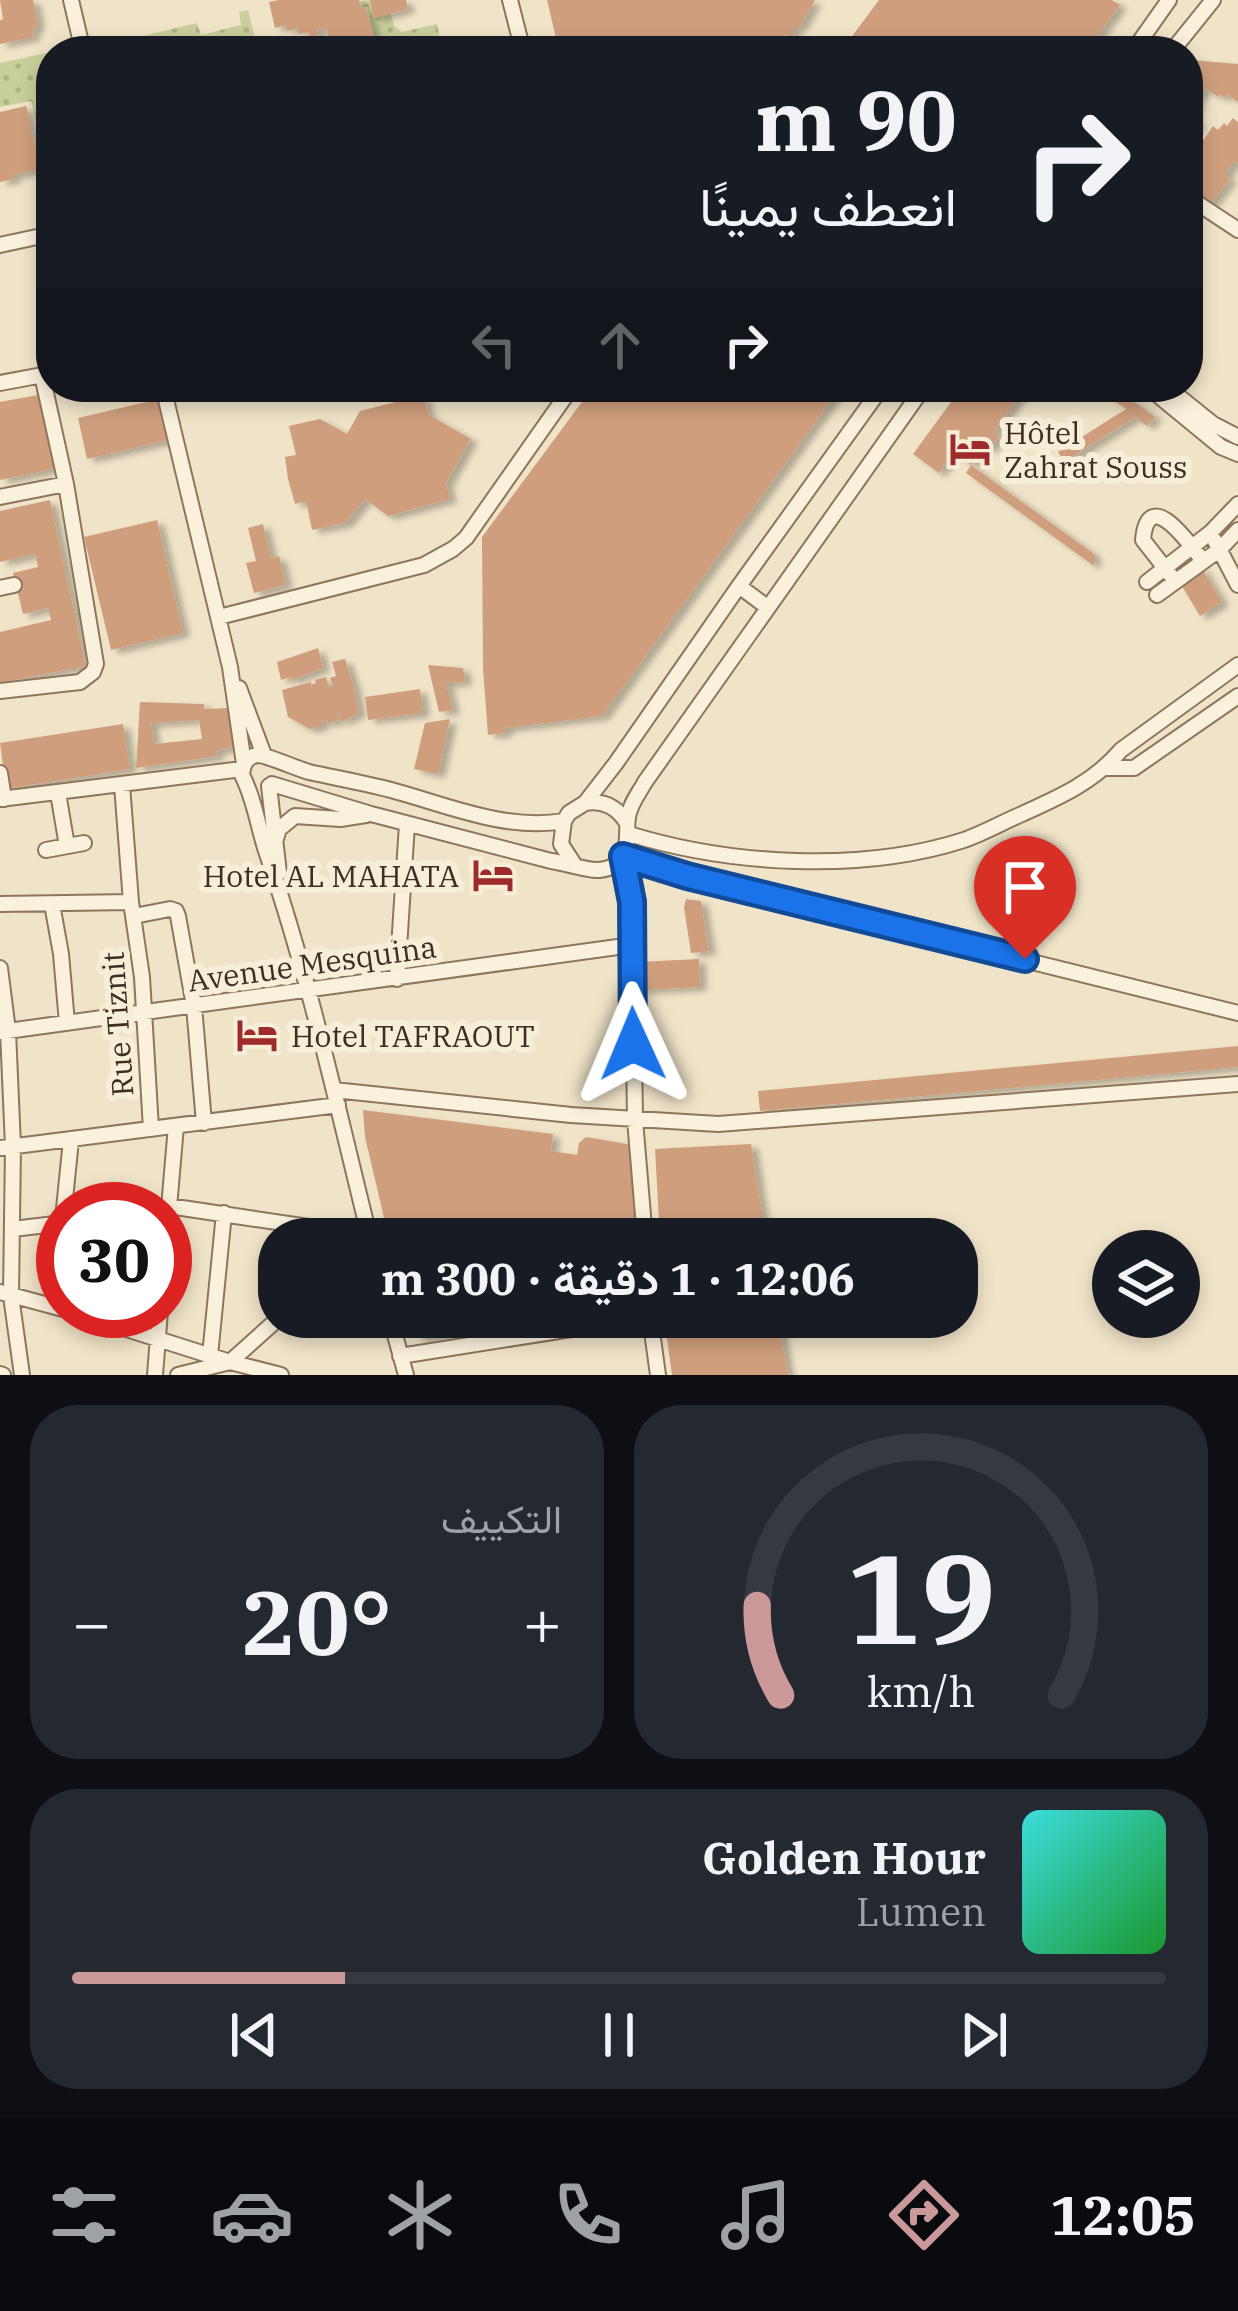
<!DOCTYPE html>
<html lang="ar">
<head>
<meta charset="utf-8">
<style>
	:root { --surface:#171b24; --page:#242831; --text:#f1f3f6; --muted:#9ea1a6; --line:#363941; --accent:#cc999b }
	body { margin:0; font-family:"IBM Plex Serif",Vazirmatn,serif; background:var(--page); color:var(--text); direction:rtl; height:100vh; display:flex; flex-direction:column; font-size:45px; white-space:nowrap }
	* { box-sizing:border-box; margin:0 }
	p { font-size:39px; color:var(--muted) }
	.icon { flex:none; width:66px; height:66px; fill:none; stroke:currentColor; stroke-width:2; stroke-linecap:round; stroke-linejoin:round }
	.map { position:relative; height:1375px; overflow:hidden; direction:ltr }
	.sheet { display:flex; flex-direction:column; gap:30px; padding:30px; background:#0d0f14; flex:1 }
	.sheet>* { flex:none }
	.top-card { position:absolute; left:36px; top:36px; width:1167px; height:366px; border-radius:48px; box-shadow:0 6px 18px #0003; direction:rtl; background:#171b24; color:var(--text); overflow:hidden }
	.buttons { position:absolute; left:1092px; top:1230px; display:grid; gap:24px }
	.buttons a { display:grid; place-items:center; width:108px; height:108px; border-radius:50%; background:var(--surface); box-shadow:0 6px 18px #0003; font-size:60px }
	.speed { position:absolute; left:36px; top:1182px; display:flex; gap:24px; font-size:60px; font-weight:700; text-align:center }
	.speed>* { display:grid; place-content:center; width:156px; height:156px; border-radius:50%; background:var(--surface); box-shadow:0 6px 18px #0003; line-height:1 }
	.speed .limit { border:18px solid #d22; background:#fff; color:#111 }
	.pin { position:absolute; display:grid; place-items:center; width:102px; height:102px; color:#fff; margin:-123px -51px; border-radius:50% 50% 50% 0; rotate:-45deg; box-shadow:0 0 12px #0007 }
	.pin .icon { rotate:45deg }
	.me { position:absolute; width:132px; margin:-66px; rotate:359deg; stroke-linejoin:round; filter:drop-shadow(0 0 9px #0008) }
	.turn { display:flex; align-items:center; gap:42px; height:252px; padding:0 48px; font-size:54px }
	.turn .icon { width:156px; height:156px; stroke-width:2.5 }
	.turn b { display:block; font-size:84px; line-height:102px }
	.lanes { display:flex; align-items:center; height:114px; padding:0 48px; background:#0003; justify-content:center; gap:60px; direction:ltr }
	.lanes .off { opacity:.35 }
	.big { font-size:90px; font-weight:700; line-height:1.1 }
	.sheet .tile { flex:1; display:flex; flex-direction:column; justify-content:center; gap:18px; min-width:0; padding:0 42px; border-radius:48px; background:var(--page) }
	.sheet .dial { align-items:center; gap:0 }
	.dial svg { height:312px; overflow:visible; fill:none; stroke:var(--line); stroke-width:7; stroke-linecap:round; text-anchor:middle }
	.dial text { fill:var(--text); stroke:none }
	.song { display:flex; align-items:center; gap:36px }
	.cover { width:144px; height:144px; border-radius:18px; background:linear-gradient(135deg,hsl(180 70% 55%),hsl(130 70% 35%)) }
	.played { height:12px; border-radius:6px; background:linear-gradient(90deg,var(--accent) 25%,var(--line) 25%) }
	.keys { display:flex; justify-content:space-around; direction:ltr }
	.heat { display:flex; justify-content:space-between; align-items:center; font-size:66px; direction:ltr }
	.sheet .tiles { flex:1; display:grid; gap:30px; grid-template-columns:1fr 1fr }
	.tile:last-child { grid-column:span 2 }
	.trip { position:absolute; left:258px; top:1218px; width:720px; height:120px; border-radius:48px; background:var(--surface); box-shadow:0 6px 18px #0003; font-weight:700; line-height:120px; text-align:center; direction:rtl }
	.dock { display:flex; height:192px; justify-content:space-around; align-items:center; background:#090b0e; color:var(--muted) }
	.dock .icon { width:84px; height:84px }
	.dock .on { color:var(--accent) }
	.dock b { font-size:54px; color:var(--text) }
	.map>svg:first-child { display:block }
</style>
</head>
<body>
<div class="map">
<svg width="1238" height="1375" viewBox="0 0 1238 1375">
	<defs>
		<pattern id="garden-dots" width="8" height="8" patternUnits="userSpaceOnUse" patternTransform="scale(3)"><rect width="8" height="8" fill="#c9cf9b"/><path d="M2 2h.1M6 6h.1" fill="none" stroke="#aeb285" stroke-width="1.8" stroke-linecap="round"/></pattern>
		<filter id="shadow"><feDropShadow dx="7" dy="4" stdDeviation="3" flood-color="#0004"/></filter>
	</defs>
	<rect width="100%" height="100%" fill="#f0e4c8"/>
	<path fill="url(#garden-dots)" d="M370 0 374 17 390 13 395 27 402 32 437 24 443 51H372L376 48 367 7 361 8 360 1Z
		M248 10 258 51H103L101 46 197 23 201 35 241 25 239 12Z
		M46 53 51 74V175L47 172 31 101 0 107V63Z"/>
	<path fill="#cf9f7d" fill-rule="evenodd" filter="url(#shadow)" d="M0 0H33L38 25 32 32 34 37 0 44V20L3 19Z
		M279 0H359L361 8 366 7 377 49 372 51H331L326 28 317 30 323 51H314L309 32 299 34 298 28 287 31 286 25 275 28 269 2Z
		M370 0H406L408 9 374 18Z
		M547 0H815L800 27H794L793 36 784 35 783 46H778V51H746L678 37 663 41 666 51H559Z
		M879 0H1112L1120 5 1086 51H841Z
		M1191 60 1238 64V102L1227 94 1225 98 1219 94 1218 97 1205 88 1195 102 1198 104 1193 111 1196 113 1192 118 1199 123 1188 138V65Z
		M26 106 41 169 13 175 14 179 0 182V112Z
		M1233 118 1238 122V164L1234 161 1225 175 1230 179 1209 206 1188 190V156L1191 158 1213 126 1218 130 1224 123 1227 126Z
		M593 387H841L602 716 505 728V733L488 735 483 669 482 537Z
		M962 387H1026L993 433 999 437 990 449 985 446 971 465 954 452 939 473 913 454Z
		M1114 387 1155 417 1147 426 1135 417 1064 462 1058 452 1126 409 1107 395Z
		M43 394 58 468 0 480V402Z
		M423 395 429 415 471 439 446 483 450 499 388 516 365 499 346 523 312 530 306 501 295 504 288 479 285 457 296 455 289 426 320 419 347 434 360 411Z
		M159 399 168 440 87 459 78 418Z
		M971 465 1094 554V566L966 473Z
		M50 500 86 666 0 683V632L51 620 48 608 23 614 13 573 38 567 35 554 0 562V511Z
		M157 520 183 633 111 650 84 537Z
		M263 524 271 558 279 556 286 585 254 593 246 563 256 561 248 528Z
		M1201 567 1222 602 1200 616 1179 581Z
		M318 648 323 668 292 680 291 677 281 680 277 662Z
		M345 659 354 687 359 713 342 722 339 713 337 714 339 720 328 723 327 720 322 721 323 725 310 729 288 717 282 690 311 682V685L316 683 315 680 326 677 329 687 333 686 330 678 336 676 332 662Z
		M428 665 463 668 465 682 446 683 453 710 439 712Z
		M420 689 423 713 368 720 365 697Z
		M140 702 204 704V709L232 708 240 745 216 751 218 756 136 768ZM199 720 202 739 154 744 151 723Z
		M450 719 438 774 414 769 425 723Z
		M123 724 130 769 6 789 0 743Z
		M686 899 701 901 709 951 691 953 684 908Z
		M699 959 700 987 639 990 638 962Z
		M1238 1046V1067L760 1111 758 1091Z
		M363 1110 553 1134 551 1151 577 1155 579 1143 586 1137 633 1145 639 1239H389L365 1137Z
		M751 1144 766 1239H660L655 1149Z
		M411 1317H606L539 1329 418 1338Z
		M664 1317H778L788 1375H672Z"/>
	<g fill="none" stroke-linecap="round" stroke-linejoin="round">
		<g stroke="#8d765c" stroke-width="18">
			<path id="minor" d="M71 0 83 51
				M510 0 523 51
				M1133 51 1169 0
				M1172 51 1213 0
				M1188 197 1238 230
				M0 245 51 234
				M0 383 48 374
				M163 387 230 667 244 764
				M1148 387 1221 447 1238 454
				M1167 387 1213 424 1238 437
				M0 497 66 484
				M1215 541 1238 585
				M1175 581 1143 540C1148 483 1191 546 1203 561
				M1147 582 1211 532 1238 504
				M739 586 767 607
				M0 588 14 585
				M1157 595 1219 550 1238 530
				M219 617 424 565 453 549 466 538 572 387
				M239 688 264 755
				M0 691 80 682 93 672 96 664 66 484 42 375
				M1106 768H1134L1238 696
				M0 773 4 799
				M272 784 371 814 551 861C566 863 587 871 599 870 634 866 625 839 628 817 630 804 639 793 645 782L924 387
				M122 785 131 902 142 977 151 1129
				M269 786 279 873
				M58 793 67 846
				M0 799 242 769
				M585 803C604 800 617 807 627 823
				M629 834C730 865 862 873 964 840 984 833 1003 822 1022 814 1060 797 1094 782 1121 750L1238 665
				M276 839 279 829 295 816 340 819 366 815
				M46 850 84 843
				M623 856 656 869 717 884 1238 1013
				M623 856 632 902 635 1120 645 1239
				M574 864 561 844 564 821 569 813 585 803 616 763 739 586 882 387
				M0 904 131 902
				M52 904 61 954 67 1023
				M134 916 170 909 176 911 178 916 194 1006 204 1123
				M0 968 8 1031 13 1146 11 1296 22 1375
				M397 979 407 824
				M0 1032 632 945
				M334 1090 571 1115 718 1124 1238 1084
				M0 1148 338 1105
				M64 1209 71 1140
				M142 1209 169 1206 369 1236
				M13 1229 63 1223
				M370 1239C338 1110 310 980 267 854 258 828 255 800 242 775 243 766 245 757 257 755 264 754 298 769 309 772 336 778 364 783 391 790 447 805 505 831 564 821
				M165 1254 176 1126
				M0 1292 63 1309
				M62 1308 63 1215
				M70 1311 230 1362 281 1375
				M390 1317 406 1375
				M650 1317 658 1375
				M210 1356 224 1213
				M400 1356 648 1317
				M0 1374 3 1375
				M155 1375 160 1311
				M178 1375 230 1362 280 1317"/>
		</g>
		<use href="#minor" stroke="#faf1dc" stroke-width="14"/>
	</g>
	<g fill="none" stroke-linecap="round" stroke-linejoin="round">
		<g stroke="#114b97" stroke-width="30">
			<path id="route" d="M633 1044 632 902 623 856 687 876 1025 959"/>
		</g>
		<use href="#route" stroke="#1a73e8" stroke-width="21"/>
	</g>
	<defs>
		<g id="hotel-bare" transform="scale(3.24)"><path d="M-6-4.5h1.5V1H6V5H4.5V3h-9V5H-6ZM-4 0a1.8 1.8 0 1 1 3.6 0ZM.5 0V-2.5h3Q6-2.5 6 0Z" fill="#9e2a2b" stroke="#f7eed8" stroke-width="2.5" paint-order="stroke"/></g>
	</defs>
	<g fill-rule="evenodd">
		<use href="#hotel-bare" x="970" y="449"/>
		<use href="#hotel-bare" x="493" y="875"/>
		<use href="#hotel-bare" x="257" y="1035"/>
	</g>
	<g text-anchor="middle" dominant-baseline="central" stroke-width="12" stroke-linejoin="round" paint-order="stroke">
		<g font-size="30" fill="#3d2e20" stroke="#f7eed8" text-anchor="start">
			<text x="1004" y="432">Hôtel<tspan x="1004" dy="34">Zahrat Souss</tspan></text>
			<text x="459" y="875" text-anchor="end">Hotel AL MAHATA</text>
			<text x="291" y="1035">Hotel TAFRAOUT</text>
		</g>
		<g font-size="30" fill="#3d2e20" stroke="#f7eed8">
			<text transform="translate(312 963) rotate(-8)">Avenue Mesquina</text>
			<text transform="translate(117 1024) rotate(-94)">Rue Tiznit</text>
		</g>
	</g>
</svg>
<div class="buttons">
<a><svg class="icon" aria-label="layers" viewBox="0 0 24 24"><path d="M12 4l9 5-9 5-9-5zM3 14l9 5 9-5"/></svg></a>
</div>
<div class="speed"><div class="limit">30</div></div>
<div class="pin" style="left:1025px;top:959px;background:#d93025"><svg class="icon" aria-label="arrive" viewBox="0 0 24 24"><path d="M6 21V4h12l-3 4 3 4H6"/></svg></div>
<svg class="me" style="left:633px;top:1044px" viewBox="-20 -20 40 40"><path d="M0-17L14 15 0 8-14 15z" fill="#1a73e8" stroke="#fff" stroke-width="4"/></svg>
<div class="trip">12:06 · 1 دقيقة · 300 m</div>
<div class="top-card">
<div class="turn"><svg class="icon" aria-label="right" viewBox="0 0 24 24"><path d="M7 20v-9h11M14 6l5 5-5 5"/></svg><div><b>90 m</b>انعطف يمينًا</div></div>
<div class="lanes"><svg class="icon off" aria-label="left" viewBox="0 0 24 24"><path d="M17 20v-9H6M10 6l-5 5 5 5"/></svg><svg class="icon off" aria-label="ahead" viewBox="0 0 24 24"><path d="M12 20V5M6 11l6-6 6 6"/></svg><svg class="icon" aria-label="right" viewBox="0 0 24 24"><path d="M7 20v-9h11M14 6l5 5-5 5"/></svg></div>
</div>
</div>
<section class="sheet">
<div class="tiles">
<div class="tile dial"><svg viewBox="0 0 100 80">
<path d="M14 69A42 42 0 1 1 86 69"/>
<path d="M14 69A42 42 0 0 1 8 46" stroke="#cc999b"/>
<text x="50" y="56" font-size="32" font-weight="700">19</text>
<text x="50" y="72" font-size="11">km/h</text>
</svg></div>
<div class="tile"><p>التكييف</p>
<div class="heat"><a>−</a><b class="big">20°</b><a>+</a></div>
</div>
<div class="tile">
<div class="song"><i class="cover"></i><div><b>Golden Hour</b><p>Lumen</p></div></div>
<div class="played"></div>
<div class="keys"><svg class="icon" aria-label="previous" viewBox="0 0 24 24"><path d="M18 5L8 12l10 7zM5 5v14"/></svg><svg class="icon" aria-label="pause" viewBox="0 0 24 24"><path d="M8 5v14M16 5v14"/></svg><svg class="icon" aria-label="next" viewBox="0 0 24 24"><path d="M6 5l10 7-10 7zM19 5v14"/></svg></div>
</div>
</div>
</section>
<nav class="dock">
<b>12:05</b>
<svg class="icon on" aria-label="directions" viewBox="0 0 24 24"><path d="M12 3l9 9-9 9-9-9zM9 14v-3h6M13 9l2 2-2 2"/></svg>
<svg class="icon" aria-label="music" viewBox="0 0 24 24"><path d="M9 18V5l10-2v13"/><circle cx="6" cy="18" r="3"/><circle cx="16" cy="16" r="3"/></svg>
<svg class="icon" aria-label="phone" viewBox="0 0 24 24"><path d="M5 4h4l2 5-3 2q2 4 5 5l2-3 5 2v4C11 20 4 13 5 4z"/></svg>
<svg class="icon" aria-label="climate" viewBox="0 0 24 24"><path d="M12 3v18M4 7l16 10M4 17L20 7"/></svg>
<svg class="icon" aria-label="car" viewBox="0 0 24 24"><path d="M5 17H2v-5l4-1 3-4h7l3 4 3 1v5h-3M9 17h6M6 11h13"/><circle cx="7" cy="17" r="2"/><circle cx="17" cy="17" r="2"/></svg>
<svg class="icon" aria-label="filters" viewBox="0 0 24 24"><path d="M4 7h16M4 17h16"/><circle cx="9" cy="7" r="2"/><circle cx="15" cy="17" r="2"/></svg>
</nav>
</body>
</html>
